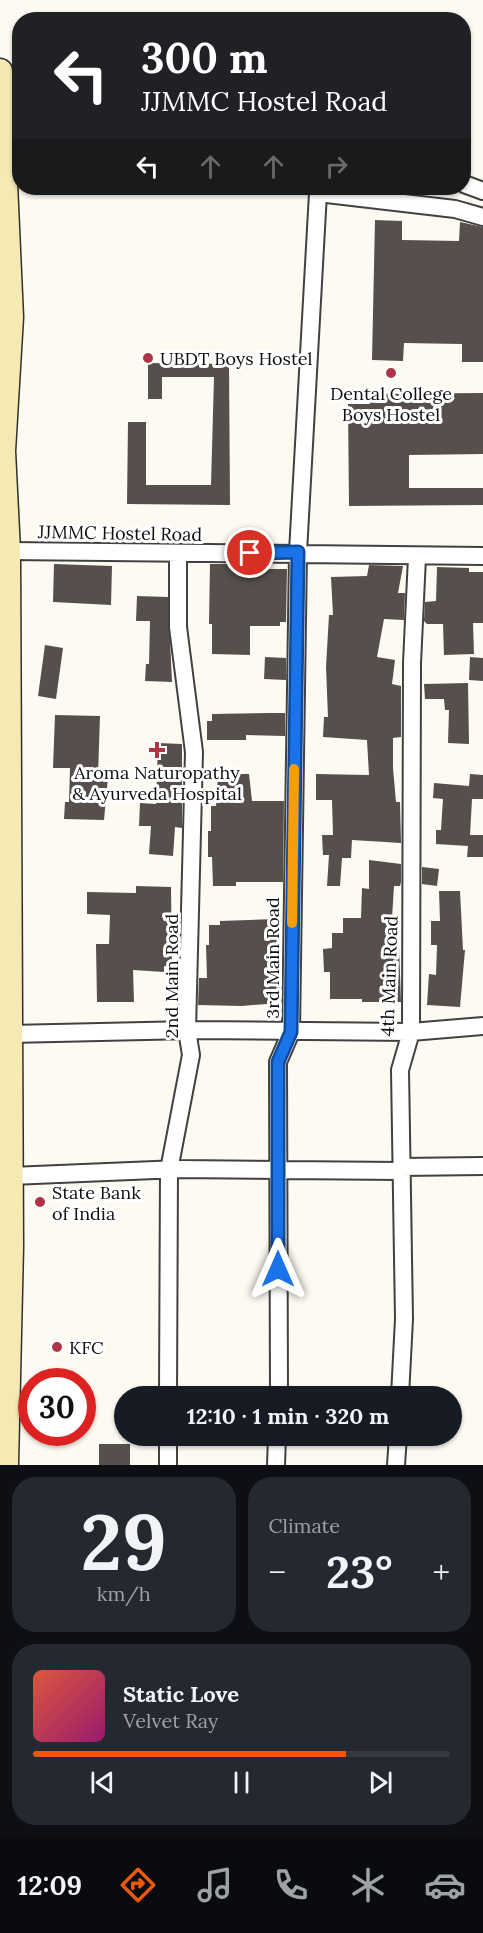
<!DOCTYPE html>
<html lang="en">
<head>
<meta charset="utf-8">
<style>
	:root { --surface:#171b24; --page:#242831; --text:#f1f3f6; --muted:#9ea1a6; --line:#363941; --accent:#ea580c }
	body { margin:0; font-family:Lora,serif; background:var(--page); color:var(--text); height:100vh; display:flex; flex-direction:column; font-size:22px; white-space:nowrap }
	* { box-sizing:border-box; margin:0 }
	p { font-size:20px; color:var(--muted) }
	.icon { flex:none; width:33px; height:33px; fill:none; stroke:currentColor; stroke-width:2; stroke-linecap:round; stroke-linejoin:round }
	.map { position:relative; height:1465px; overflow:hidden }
	.side { display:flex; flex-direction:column; gap:12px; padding:12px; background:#0d0f14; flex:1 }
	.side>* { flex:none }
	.hud { position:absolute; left:12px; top:12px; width:459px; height:183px; border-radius:24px; box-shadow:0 2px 4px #0004; background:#202124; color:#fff; overflow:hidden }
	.speed { position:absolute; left:18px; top:1368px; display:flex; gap:12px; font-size:30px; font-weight:700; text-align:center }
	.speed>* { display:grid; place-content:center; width:78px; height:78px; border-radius:50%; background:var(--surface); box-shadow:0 2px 4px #0004; line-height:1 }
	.speed .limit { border:9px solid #d22; background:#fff; color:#111 }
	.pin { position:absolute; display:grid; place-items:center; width:51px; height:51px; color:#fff; margin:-26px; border:3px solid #fff; border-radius:50%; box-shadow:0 2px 6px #0007 }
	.me { position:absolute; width:66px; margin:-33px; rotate:0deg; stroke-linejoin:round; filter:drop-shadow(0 0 4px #0008) }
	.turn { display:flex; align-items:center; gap:21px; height:126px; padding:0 30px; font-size:27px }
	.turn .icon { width:78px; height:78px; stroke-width:2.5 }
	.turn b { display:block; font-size:42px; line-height:51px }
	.lanes { display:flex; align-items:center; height:57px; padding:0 30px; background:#0003; justify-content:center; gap:30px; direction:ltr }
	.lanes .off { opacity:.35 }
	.big { font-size:45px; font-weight:800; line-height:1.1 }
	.side .widget { flex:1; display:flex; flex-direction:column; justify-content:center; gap:9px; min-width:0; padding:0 21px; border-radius:24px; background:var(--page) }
	.side .dial { align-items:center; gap:0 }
	.dial b { font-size:78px; line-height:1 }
	.song { display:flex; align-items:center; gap:18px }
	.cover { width:72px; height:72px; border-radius:9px; background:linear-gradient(135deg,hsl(10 70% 55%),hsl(320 70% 35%)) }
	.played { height:6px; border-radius:3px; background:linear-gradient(90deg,var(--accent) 75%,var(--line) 75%) }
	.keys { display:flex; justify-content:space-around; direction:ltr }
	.heat { display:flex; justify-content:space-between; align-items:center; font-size:33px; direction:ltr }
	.side .tiles { flex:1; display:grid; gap:12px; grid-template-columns:1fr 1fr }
	.widget:last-child { grid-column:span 2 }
	.trip { position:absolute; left:114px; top:1386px; width:348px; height:60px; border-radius:30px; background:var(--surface); box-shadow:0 2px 4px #0004; font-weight:800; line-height:60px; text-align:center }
	.menu { display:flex; height:96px; justify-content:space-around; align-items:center; background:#090b0e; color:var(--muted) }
	.menu .icon { width:42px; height:42px }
	.menu .selected { color:var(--accent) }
	.menu b { font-size:27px; color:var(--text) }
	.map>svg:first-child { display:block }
</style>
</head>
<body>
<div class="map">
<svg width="483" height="1465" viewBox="0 0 483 1465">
	<rect width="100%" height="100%" fill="#fdfaf1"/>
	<path fill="#564f4c" d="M375 220 402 221V240L459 241 460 222 483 227V362H462V344L404 343 403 361 372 360Z
		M148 363 229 364 230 505 127 504 128 422H146V485H211L214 377H162V399H148Z
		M483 393V454L409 455V488H483V505L349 506 348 404H370V394Z
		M54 564 112 566 111 605 53 602Z
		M210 564H251V569H287L286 622H280V626H250V655L212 654V624H209Z
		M369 565 403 566 398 593H405L404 620 384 619 377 657 395 660 392 684 401 686V737L393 738V768L396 802H400L401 843 352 840 351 858H342L340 886H327L329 855H323L322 835H333L332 800H316V774L369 775 367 740 323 737 324 717H328L326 667 329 615H333L331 577 367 576Z
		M437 567 469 568V572H483V623H473L474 654 444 655 443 624H427L424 621 425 602 436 601Z
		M137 596 168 597 172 682 145 681 146 664H149L150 621H136Z
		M45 645 63 648 56 699 38 696Z
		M265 657 286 658V680L264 679Z
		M470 657 483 658V681L469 680Z
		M468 683 469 744 448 743 449 710H445L444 699H425L424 684Z
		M271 713H285V736L246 735V740H207V721H212V714Z
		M55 715 100 716 98 776 108 777 104 820 64 819 65 802H69L70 768H53Z
		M158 743 182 744V828L175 827 173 856 149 854 151 826H139L140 803 156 804Z
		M218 774H249L252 801H284L283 882H236V886H213L212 857H208V831H211V806H216Z
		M470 774 483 775V799H472L470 835H483V857H467L468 846 436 844V830H441L443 799 433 798 434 783 469 786Z
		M369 860 401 864V882L400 886H394L392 918H398L401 1002H362V999H330V972H324L323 949 332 948V933H343V918H361L362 888 369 889Z
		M422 867 439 869 437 886 422 884Z
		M136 886 171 887 172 967 164 966V972L133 970 134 1002H97L96 944H109L110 915 87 914V892L136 893Z
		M439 891H460L463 950H465L460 1007 427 1005 429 974 436 975 437 945H431V921H440Z
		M276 919 277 948H282L279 1003 242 1006 198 1005 199 978H207L206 945H209V925H220V921Z
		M99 1444H130V1465H99Z"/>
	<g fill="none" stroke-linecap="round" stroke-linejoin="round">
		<g stroke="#414141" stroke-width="20">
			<path id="street" d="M1 89 20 88
				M464 184 483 191
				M8 551 483 556
				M10 1034 190 1030 411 1032 483 1026
				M11 1176 179 1169 400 1171 401 1167 483 1166
				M168 1396 169 1170 191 1055 187 1030 194 752 178 627V554
				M279 1396 278 1062 291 1032 298 552 318 193 455 209 483 217
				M400 1396 404 1319 400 1070 411 1032 412 663 417 557
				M168 1465V1436
				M276 1465 277 1436
				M396 1465 398 1436"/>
		</g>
		<g stroke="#303030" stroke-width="27">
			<path id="secondary" d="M0 71 11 317 3 451 8 551 11 1247 6 1465"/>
		</g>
		<use href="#street" stroke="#fff" stroke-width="16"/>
		<use href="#secondary" stroke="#f6eab4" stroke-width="24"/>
	</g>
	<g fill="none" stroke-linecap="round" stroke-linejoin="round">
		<g stroke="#114b97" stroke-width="15">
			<path id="route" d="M250 553 298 552 291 1032 278 1062V1269"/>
		</g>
		<use href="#route" stroke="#1a73e8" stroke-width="10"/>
		<path stroke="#f59e0b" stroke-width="10" d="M292 923 294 769"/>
	</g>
	<g fill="#ae3644" stroke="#fff" stroke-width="2">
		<circle cx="148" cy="358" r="6"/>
		<circle cx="391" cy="373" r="6"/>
		<path d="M154 741h6v6h6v6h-6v6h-6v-6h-6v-6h6z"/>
		<circle cx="40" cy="1202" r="6"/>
		<circle cx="57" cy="1347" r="6"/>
	</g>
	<g text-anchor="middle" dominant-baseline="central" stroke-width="6" stroke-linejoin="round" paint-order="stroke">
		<g font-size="18" fill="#0e0e0e" stroke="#fff" text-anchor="start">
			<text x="160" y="358">UBDT Boys Hostel</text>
			<text x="391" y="393" text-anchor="middle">Dental College<tspan x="391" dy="21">Boys Hostel</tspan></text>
			<text x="157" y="772" text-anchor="middle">Aroma Naturopathy<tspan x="157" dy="21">&amp; Ayurveda Hospital</tspan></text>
			<text x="52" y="1192">State Bank<tspan x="52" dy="21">of India</tspan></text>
			<text x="69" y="1347">KFC</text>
		</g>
		<g font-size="18" fill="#0e0e0e" stroke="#fff">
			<text transform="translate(120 533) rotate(1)">JJMMC Hostel Road</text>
			<text transform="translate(272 958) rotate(-90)">3rd Main Road</text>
			<text transform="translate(171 976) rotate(-90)">2nd Main Road</text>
			<text transform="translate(389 976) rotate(-88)">4th Main Road</text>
		</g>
	</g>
</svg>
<div class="speed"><div class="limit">30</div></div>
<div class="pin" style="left:250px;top:553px;background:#d93025"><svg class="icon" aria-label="arrive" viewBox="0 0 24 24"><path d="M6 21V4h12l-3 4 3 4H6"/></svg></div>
<svg class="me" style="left:278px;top:1269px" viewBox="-20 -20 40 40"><path d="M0-17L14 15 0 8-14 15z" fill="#1a73e8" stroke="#fff" stroke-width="4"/></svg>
<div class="trip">12:10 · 1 min · 320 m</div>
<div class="hud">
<div class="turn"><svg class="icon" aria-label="left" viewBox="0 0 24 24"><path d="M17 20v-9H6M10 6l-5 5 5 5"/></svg><div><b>300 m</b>JJMMC Hostel Road</div></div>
<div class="lanes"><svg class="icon" aria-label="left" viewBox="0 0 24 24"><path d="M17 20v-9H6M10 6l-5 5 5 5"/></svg><svg class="icon off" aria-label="ahead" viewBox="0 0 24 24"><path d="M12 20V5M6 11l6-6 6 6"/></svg><svg class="icon off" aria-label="ahead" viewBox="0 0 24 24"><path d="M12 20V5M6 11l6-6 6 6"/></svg><svg class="icon off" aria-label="right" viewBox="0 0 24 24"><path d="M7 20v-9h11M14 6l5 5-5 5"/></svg></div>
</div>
</div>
<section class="side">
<div class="tiles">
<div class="widget dial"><b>29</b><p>km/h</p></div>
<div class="widget"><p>Climate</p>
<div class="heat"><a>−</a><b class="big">23°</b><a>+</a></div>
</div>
<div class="widget">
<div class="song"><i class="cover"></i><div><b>Static Love</b><p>Velvet Ray</p></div></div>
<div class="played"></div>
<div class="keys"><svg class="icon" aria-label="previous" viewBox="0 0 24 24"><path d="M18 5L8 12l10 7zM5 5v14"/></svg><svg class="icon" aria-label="pause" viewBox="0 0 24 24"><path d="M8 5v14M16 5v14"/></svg><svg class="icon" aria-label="next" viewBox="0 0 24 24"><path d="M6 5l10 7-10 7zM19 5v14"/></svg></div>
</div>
</div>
</section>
<nav class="menu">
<b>12:09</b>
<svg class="icon selected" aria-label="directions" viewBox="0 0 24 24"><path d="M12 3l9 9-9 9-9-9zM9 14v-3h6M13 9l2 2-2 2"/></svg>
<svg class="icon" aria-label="music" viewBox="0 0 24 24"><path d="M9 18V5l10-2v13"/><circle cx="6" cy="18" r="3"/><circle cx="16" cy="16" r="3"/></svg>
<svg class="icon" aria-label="phone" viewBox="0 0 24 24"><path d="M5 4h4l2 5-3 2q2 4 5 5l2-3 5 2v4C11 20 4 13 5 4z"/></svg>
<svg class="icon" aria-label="climate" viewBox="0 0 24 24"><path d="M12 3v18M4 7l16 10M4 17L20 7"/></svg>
<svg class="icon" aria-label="car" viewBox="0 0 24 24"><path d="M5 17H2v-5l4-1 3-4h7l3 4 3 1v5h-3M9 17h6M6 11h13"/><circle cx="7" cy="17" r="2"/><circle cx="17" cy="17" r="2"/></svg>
</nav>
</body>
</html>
